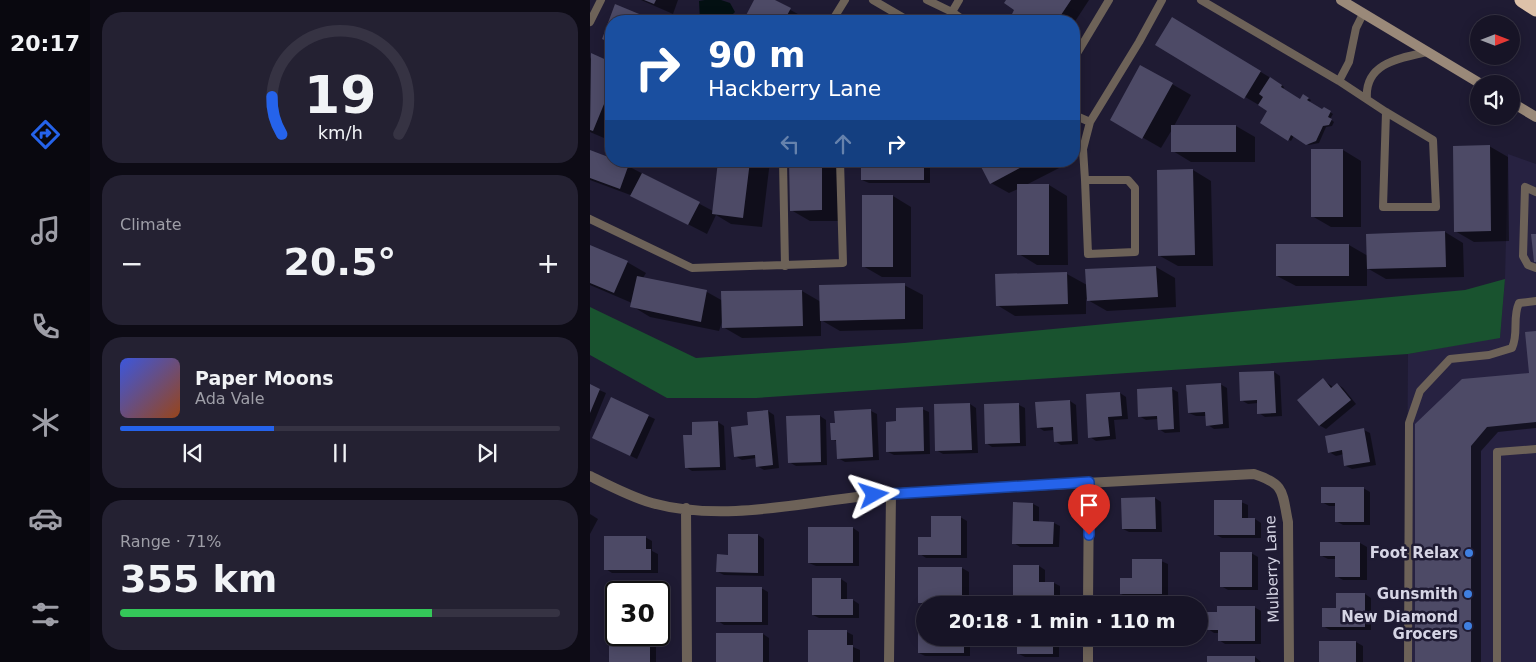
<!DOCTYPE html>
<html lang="en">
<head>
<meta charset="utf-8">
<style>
	:root { --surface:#171426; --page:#242132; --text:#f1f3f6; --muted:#9e9ea7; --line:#363343; --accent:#2563eb }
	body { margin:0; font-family:"DejaVu Sans",sans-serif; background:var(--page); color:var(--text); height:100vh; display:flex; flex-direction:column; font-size:19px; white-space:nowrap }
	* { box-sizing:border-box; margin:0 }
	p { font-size:16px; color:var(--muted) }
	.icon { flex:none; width:28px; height:28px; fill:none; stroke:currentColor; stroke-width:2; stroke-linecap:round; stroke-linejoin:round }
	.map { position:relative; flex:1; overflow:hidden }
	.side { display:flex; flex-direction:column; gap:12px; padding:12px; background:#0d0b15; width:500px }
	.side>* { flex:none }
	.guide { position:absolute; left:15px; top:15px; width:475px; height:152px; border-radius:20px; box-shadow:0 2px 12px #0003,0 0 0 1px var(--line); background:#1a4fa0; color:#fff; overflow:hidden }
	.needle { width:32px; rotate:90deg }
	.tools { position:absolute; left:880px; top:15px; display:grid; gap:10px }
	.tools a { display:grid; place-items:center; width:50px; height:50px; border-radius:50%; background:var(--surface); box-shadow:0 2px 12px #0003,0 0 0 1px var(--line); font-size:25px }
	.speed { position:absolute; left:15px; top:581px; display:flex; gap:10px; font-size:25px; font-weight:700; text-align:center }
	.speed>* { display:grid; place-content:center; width:65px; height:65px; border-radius:50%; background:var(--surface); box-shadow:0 2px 12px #0003,0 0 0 1px var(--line); line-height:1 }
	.speed .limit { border:2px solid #111; border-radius:8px; background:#fff; color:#111 }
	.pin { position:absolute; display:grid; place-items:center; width:42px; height:42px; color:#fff; margin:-51px -21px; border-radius:50% 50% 50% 0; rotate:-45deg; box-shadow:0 0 5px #0007 }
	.pin .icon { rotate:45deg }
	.me { position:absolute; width:55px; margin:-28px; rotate:84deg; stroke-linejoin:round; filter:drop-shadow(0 0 4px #0008) }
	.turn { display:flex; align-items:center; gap:18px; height:105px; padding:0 20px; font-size:22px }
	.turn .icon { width:65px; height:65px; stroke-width:2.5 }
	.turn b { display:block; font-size:35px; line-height:42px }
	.lanes { display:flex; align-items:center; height:48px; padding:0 20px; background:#0003; justify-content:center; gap:25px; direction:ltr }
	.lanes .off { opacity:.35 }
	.big { font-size:38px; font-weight:800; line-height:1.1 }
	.side .tile { flex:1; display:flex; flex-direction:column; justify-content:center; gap:8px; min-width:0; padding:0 18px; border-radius:20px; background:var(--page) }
	.side .dial { align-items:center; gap:0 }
	.dial svg { height:130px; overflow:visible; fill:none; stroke:var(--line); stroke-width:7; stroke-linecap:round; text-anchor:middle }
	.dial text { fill:var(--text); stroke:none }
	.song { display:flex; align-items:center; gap:15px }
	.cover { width:60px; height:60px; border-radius:8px; background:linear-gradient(135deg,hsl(230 70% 55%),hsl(20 70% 35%)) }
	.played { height:5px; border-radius:2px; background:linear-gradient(90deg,var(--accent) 35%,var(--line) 35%) }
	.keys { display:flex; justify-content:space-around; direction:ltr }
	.heat { display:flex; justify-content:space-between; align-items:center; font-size:28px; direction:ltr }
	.charge { height:8px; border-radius:4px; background:linear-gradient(90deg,#34c759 71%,var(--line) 0) }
	.trip { position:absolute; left:326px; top:596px; width:292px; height:50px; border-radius:25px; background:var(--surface); box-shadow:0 2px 12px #0003,0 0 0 1px var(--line); font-weight:800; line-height:50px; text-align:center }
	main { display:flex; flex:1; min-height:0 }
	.tabs { display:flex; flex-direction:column; width:90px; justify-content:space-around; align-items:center; background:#09080f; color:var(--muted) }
	.tabs .icon { width:35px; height:35px }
	.tabs .selected { color:var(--accent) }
	.tabs b { font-size:22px; color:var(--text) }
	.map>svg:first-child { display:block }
</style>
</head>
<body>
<main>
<nav class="tabs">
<b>20:17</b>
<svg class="icon selected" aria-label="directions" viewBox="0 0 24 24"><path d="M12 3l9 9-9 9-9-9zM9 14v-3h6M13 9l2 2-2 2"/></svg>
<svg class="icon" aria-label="music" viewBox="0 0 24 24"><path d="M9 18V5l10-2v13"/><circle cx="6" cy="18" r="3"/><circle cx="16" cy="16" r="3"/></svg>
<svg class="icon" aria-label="phone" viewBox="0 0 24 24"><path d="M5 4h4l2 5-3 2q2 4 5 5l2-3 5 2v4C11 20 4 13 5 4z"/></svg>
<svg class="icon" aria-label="climate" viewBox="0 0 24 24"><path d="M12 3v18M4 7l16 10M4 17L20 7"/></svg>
<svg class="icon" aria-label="car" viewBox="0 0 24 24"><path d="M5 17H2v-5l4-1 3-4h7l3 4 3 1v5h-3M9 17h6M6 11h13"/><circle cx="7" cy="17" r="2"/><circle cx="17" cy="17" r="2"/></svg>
<svg class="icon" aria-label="filters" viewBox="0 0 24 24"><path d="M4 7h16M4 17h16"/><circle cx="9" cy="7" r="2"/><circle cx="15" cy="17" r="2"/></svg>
</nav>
<section class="side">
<div class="tile dial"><svg viewBox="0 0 100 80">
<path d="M14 69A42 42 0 1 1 86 69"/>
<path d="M14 69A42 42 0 0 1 8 46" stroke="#2563eb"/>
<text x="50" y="56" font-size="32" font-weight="700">19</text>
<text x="50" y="72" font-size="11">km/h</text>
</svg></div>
<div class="tile"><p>Climate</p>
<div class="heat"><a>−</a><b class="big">20.5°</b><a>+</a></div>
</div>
<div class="tile">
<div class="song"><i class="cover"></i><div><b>Paper Moons</b><p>Ada Vale</p></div></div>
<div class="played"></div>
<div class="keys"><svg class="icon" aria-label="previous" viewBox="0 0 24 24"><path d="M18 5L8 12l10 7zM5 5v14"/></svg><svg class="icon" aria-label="pause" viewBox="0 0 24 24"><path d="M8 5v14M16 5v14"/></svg><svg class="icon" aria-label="next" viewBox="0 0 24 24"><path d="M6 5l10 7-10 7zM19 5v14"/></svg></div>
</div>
<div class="tile"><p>Range · 71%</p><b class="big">355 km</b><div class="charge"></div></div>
</section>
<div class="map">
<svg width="946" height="662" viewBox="0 0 946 662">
	<rect width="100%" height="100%" fill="#1f1b33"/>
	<path fill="#272241" d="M918 154 946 164V662H816L818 354 910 337 915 279Z"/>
	<path fill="#19532f" d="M915 279 910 338 818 354 166 398H77L0 355V307L106 358 314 343 875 290Z"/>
	<path fill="#031012" d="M115 0H131L140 3 145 12 136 21H112L110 20 109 1Z"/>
	<path fill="#0007" d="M51 0H88L83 14Z
		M166 0H182L219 20 154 21Z
		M418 0H499L484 23V21H430L422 16 426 10Z
		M26 6 63 21H21V43L13 38Z
		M601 30 689 83 694 87 693 90 711 101 714 96 721 100 719 103 733 111 734 108 743 114 740 119 744 122 742 126 736 127 729 143 719 145 704 136 701 141 672 123 679 111 567 45Z
		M2 55 21 63V141L0 132V59Z
		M582 84 601 95 584 126H646L665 137V162H601L583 151V128L571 148 522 120Z
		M899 146 918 157 919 241 884 242 865 231Z
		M753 150 771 161V227H741L722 216Z
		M0 151 21 159V161L38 166 123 211 129 161H180L172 227 141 224 126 215 117 234 43 196 0 180Z
		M201 161H250L251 221H220L201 210Z
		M272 161H340V183H279L272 180Z
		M390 161H470L473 166 434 186 459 185 477 196 478 265H447L429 254 428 189 419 193 401 183Z
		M603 170 621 181 623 266H588L570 256Z
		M303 196 321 207V277H292L273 266Z
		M855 232 873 243 874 277 796 279 777 268V286H706L687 276 759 245 778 256Z
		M0 246 37 262 56 273 53 278 117 292 133 301 212 291 231 302 314 285 333 295V329L250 331 231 320V336L152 338 133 327V319L129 331 60 317 42 306V303L0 285Z
		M566 267 585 278 586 307 517 311 496 299V314L425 316 407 305 477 274 497 285Z
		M946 333V428L908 432 891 451V662H827L873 380 941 374Z
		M684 372 690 376 692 416 675 417 669 413 668 403 658 404 651 400Z
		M733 380 743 387 747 384 753 388 766 404 736 429 729 425Z
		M630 384 637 388 639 428 624 429 618 425 617 416H606L599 413Z
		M0 386 16 393 0 432Z
		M582 389 588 392 590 432 575 433 569 429 568 419 556 420 549 416Z
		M530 393 536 397 538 419 524 420 526 439 506 441 500 437Z
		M21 399 65 419 47 459 10 441Z
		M480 401 486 405 488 444 471 445 465 441 464 430 454 431 448 427Z
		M380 404 386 408 388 453 353 454 346 450Z
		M429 405 435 408 436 446 402 447 396 443Z
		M332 409 339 412 340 454 304 455 298 452Z
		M178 411 184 415 189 468 174 470 167 466 166 458 152 460 145 456 159 426Z
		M281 411 287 414 289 460 255 462 248 458V442L242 439Z
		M230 416 236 420 237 465 206 466 199 462Z
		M128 422 134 426 136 470 102 471 96 467Z
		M774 430 780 433 786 465 762 469 756 466 754 454 746 456 739 452Z
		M773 488 780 492V525H753L746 521V506H739L732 502Z
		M565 498 571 502 572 532H539L533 529Z
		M651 502 658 505V519H665L671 523V538H632L625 534Z
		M443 504 449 507V522L464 523 470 526 469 547H430L424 543Z
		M0 514 8 519 0 534Z
		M370 517 377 521V558H336L330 554 342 538Z
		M263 528 269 532V566H226L219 563Z
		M168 535 174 539V576L134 575 128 572 140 556Z
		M55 537 62 541V551L68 554V573H22L16 569Z
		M732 543H770L777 547V580H753L746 576V559H738L732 556Z
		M661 553 668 557V590H638L631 586Z
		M571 561 578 564V597H537L531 594 543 579Z
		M449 566 455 570V583H464L470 586V604H430L424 600Z
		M329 568H372L379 572V605L335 606 329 602Z
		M251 579 257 583V600H263L269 604V618H229L223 615Z
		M20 585H49L56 589V592H26V623L20 620Z
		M171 588 178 592V625H134L128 621Z
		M775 594 781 598V630H740L733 626 747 610Z
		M664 607 671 611V644H635L629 640V633H624L618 629Z
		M335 621V638H380V656H335L329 653Z
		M257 632 263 635V647L270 650V662H219Z
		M173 634 179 638V662H127Z
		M20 637H60L66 641V662H20Z
		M429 638H469V657H435L429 654Z
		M530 638H582V646H536L530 642Z
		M730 642H766L773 646V662H730Z
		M665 657 671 662H618Z"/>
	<path fill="#4d4a66" d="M54 0H66L64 4Z
		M164 0H185L201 8 194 21H153Z
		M416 0H481L467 21H428L421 16 424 10 414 3Z
		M25 4 66 21H21V43L12 39Z
		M582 17 671 71 654 99 565 45Z
		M1 53 21 62V87L3 131 0 130Z
		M550 65 583 83 552 139 520 120Z
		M680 77 692 85 691 87 710 99 713 94 719 98 717 100 732 109 734 107 741 111 738 117 742 119 739 125 733 126 726 141 716 145 701 135 698 141 670 123 677 111 668 105 673 97 669 94Z
		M581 125H646V152H581Z
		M900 145 901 231 864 232 863 146Z
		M721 149H753V217H721Z
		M0 150 21 158V161H30L39 164 30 189 0 178Z
		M128 161H160L153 218 122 214Z
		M199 161H232V210L200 211Z
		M271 161H334V180H271Z
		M388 161H443L400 184Z
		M603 169 605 255 568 256 567 170Z
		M52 173 110 202 98 225 40 196Z
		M427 184H459V255H427Z
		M272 195H303V267H272Z
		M855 231 856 267 777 269 776 234Z
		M941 234H946V262H944Z
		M686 244H759V276H686Z
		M0 245 38 261 24 293 0 283Z
		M566 266 568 297 497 301 495 269Z
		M477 272 478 304 406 306 405 274Z
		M47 276 117 290 111 322 40 307Z
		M315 283V319L230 321 229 285Z
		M212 290 213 326 132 328 131 291Z
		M946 331V422L897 427 881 446V662H825V424L872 379 939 373 935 332Z
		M684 371 686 413 667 414V400L650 401 649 372Z
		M733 378 741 388 747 383 761 400 729 426 707 400Z
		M631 383 633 424 616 426 615 412 598 413 596 385Z
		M0 384 10 389 0 413Z
		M582 387 584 429 568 430 567 416 548 417 547 389Z
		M530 392 532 416 518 417 520 436 498 438 496 394Z
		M21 397 59 415 40 456 2 438Z
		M480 400 482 441 464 442 463 427 447 428 445 402Z
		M380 403 382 450 345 451 344 404Z
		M429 403 430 443 395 444 394 404Z
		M333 407 334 451 296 452V422L306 421V408Z
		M281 409 283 457 247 459 246 440H241L240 423H245L244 411Z
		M178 410 183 465 166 467 165 455 144 457 141 427 158 425 157 412Z
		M230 415 231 462 198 463 196 416Z
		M128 421 130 467 95 468 93 435H102V422Z
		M774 428 780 462 754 466 752 450 738 453 735 436Z
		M731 487H774V522H745V503H731Z
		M565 497 566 529H532L531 498Z
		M624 500H652V518H665V535H624Z
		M423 502 443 503V521L464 522 463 544H422Z
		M341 516H371V555H328V537H341Z
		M218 527H263V563H218Z
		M138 534H168V573L126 572 127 554 138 555Z
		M14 536H56V549H61V570H14Z
		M730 542H770V577H745V556H730Z
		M630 552H662V587H630Z
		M542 559H572V594H530V578H542Z
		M423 565H449V582H464V601H423Z
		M328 567H372V603H328Z
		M222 578H251V599H263V615H222Z
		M19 584H50V592H26V620H19Z
		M126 587H172V622H126Z
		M746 593H775V627H732V608H746Z
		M627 606H665V641H628V630H616V612H627Z
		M328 620H335V638H374V653H328Z
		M218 630H257V645H263V662H218Z
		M126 633H173V662H126Z
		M19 636H60V662H19Z
		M427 638H463V654H427Z
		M528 638H576V643H528Z
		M729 641H766V662H729Z
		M617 656H665V662H617Z"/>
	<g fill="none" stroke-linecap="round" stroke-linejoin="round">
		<path stroke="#6d6258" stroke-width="8" d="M283 0 319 21
			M337 0 362 12 369 0
			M611 0 749 81 796 112 843 140 846 207H793L796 112
			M362 12 375 21
			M242 21 255 0
			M0 22 11 0
			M484 56 486 55 519 0
			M749 81 759 62 766 28 773 14
			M777 99C774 63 810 58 837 52
			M484 115 500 122 549 42 572 0
			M193 161 195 266
			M495 180 498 254 545 252V188L538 180H495L493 149 500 122
			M946 192 935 187 933 256 938 265 946 268
			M0 219 102 268 253 263 250 161
			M818 662 819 423 830 391 860 359 899 355 922 348C929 333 922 318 929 303L946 301
			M907 662V452L946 449"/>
		<path stroke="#6d6258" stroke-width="10" d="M0 476C20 486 41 497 62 503 143 525 229 497 310 493 428 486 546 480 664 474 695 484 692 492 698 522L699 662
			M96 508 97 662
			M498 605 499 482
			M299 662 301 493
			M498 662V638"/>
		<path stroke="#9a8979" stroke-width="10" d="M751 0 891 84
			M921 102 946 117"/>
		<path stroke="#ddc1a9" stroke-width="15" d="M932 0 946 9"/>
	</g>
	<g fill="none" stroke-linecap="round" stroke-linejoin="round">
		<g stroke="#184099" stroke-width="12">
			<path id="route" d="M284 495 499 482V535"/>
		</g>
		<use href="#route" stroke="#2563eb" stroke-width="9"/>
	</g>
	<g fill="#3f7fe0" stroke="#1f1b33" stroke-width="2">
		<circle cx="879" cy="553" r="5"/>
		<circle cx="878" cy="594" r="5"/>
		<circle cx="878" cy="626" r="5"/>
	</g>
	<g text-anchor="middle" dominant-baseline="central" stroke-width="5" stroke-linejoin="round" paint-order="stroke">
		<g font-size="15" font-weight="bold" fill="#d6d5e5" stroke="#1f1b33" text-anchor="end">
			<text x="869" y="553">Foot Relax</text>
			<text x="868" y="594">Gunsmith</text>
			<text x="868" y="617">New Diamond<tspan x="868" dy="17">Grocers</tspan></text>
		</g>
		<g font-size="15" fill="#d6d5e5" stroke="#1f1b33">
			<text transform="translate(682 569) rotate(-92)">Mulberry Lane</text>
		</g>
	</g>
</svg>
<div class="tools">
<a><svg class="needle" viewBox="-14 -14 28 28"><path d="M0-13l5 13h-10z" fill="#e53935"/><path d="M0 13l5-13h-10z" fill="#9e9ea7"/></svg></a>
<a><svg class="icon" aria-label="sound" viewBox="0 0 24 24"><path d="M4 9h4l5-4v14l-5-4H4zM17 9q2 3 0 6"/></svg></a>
</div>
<div class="speed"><div class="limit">30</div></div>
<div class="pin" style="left:499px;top:535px;background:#d93025"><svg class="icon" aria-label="arrive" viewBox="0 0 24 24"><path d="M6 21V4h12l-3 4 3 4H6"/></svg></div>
<svg class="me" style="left:284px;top:495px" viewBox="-20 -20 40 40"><path d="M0-17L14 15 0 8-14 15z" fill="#2563eb" stroke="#fff" stroke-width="4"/></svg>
<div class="trip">20:18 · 1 min · 110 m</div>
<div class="guide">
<div class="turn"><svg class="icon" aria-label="right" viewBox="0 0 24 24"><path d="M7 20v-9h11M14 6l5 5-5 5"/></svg><div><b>90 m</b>Hackberry Lane</div></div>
<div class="lanes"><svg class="icon off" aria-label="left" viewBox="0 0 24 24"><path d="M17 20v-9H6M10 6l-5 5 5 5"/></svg><svg class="icon off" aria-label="ahead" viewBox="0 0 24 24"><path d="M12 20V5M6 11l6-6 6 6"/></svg><svg class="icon" aria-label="right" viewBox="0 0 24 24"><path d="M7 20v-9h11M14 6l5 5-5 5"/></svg></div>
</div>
</div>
</main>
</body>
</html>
